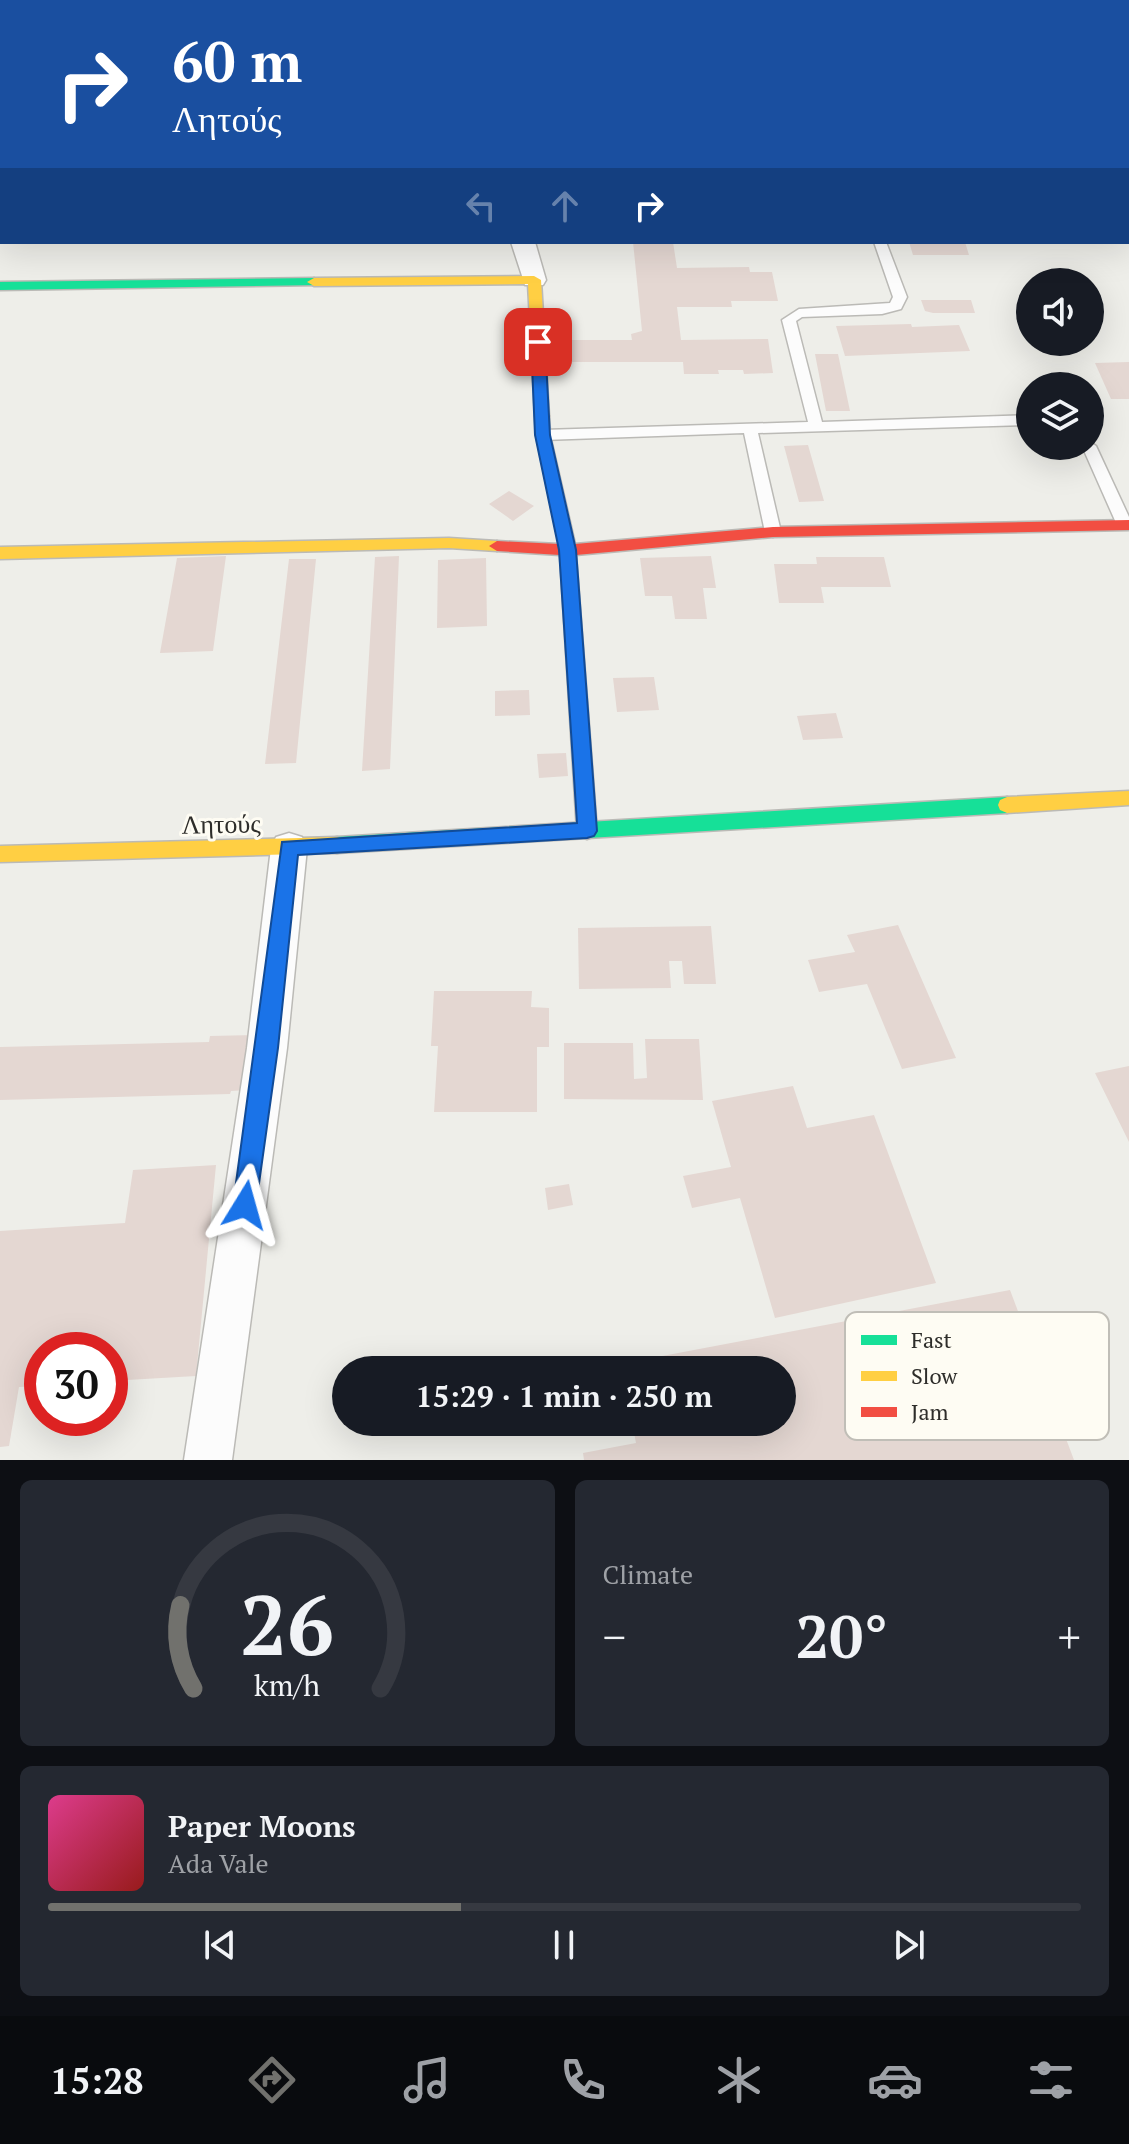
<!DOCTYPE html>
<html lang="en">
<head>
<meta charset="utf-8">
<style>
	:root { --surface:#171b24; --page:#242831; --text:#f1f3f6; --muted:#9ea1a6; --line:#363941; --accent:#71716d }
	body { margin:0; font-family:"PT Serif",serif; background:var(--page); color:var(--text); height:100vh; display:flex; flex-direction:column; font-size:30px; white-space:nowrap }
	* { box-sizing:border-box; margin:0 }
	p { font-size:26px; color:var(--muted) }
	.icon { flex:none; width:44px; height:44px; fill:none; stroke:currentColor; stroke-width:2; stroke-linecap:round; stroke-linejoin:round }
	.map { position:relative; height:1460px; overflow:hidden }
	.drawer { display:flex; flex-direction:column; gap:20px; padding:20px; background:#0d0f14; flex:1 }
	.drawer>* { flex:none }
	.guide { position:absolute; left:0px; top:0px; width:1130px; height:244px; box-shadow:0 8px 32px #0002; background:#1a4fa0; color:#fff; overflow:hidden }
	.tools { position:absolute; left:1016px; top:268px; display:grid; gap:16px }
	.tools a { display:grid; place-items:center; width:88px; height:88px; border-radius:50%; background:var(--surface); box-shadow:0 8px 32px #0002; font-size:40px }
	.speed { position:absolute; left:24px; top:1332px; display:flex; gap:16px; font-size:40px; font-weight:700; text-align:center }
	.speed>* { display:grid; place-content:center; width:104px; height:104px; border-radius:50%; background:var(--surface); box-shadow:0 8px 32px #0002; line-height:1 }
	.speed .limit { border:12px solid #d22; background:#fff; color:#111 }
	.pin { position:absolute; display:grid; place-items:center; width:68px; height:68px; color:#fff; margin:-34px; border-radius:16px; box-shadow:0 4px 12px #0006 }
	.me { position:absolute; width:88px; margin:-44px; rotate:8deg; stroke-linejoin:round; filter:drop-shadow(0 0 6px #0008) }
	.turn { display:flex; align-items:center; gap:28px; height:168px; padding:0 40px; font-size:36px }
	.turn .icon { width:104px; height:104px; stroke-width:2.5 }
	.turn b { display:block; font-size:56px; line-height:68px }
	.lanes { display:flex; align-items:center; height:76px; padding:0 40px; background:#0003; justify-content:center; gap:40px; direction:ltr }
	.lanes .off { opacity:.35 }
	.big { font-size:60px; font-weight:600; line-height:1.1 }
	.drawer .widget { flex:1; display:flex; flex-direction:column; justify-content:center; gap:12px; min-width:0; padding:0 28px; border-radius:12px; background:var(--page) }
	.drawer .dial { align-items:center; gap:0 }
	.dial svg { height:208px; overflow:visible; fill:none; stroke:var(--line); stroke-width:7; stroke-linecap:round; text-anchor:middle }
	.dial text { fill:var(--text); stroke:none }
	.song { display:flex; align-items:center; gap:24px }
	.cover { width:96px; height:96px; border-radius:12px; background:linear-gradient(135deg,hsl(330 70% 55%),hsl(0 70% 35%)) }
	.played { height:8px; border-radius:4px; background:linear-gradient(90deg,var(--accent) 40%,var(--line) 40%) }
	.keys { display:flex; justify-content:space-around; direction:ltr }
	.heat { display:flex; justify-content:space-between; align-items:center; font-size:44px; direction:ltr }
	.drawer .tiles { flex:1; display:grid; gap:20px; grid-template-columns:1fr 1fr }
	.widget:last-child { grid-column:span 2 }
	.trip { position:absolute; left:332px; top:1356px; width:464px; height:80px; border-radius:40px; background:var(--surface); box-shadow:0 8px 32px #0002; font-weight:600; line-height:80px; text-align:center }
	.tab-bar { display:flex; height:128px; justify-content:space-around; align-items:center; background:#090b0e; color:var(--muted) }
	.tab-bar .icon { width:56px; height:56px }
	.tab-bar .selected { color:var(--accent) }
	.tab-bar b { font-size:36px; color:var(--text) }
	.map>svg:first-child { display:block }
</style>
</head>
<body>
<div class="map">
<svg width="1129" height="1460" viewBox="0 0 1129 1460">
	<rect width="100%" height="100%" fill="#eeeee9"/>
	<path fill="#e4d7d2" d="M633 242H673L677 268 749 267 750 272H772L778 301H731L732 307H677L681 340 768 339 773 373 744 374 743 370H718L719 374H684L683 362H572L571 340H632L631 334 642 331Z
		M909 242H965L969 255H913Z
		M921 300H971L975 313H933L925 311Z
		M911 324 912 327 959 325 970 351 845 356 836 326Z
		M815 354H838L850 411H826Z
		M1129 362V399H1111L1095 363Z
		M808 445 824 501 799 502 784 446Z
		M509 491 534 506 513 521 489 504Z
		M226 556 213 651 160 653 177 558Z
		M399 556 390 769 362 771 375 557Z
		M711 556 716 588H703L707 619H675L672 596H645L640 558Z
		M816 557H884L891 587H821L824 603H779L774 564H817Z
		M486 558 487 626 437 628 438 560Z
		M289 559H316L296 763 265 764Z
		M654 677 659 710 617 712 613 678Z
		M529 690 530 715 495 716V691Z
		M836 713 843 738 803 740 797 716Z
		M566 753 568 776 539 778 537 754Z
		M898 925 956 1058 902 1069 867 984 819 992 808 960 855 952 847 935Z
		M711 926 716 984H684L682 961H669L671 988 579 989 578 928Z
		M434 991H532L531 1007 549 1008V1047H537V1112H434L438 1046H431Z
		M255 1035 248 1090 231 1091 230 1094 0 1100V1047L209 1042 210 1036Z
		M645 1039H699L703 1100 564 1099V1043H633L634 1079 647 1078Z
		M1129 1066V1142L1095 1073Z
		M793 1086 807 1128 874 1115 936 1283 775 1318 740 1198 692 1208 683 1176 731 1167 712 1101Z
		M216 1165 196 1376 110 1381V1350H42V1386L19 1387 9 1446 0 1447V1231L125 1223 133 1170Z
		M569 1184 573 1205 548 1210 545 1188Z
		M1010 1290 1074 1460H584L583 1453 636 1443 632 1422H782V1370H621L620 1364Z"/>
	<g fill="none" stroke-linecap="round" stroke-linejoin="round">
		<g stroke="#bbbab6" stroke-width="3">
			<path id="lane" d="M874 242H886L907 297 901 309 882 314 802 317 796 321 822 422 1030 415V425L758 433 781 532 773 537 765 532 744 433 543 440 536 435 543 430 808 422 782 320 799 309 890 303 893 297Z
				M1090 442 1096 446 1129 517V529H1119L1117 525 1082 446H1090Z"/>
		</g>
		<g stroke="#bbbab6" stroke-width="3">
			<path id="street" d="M0 22H2V34H0Z
				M511 242H535L546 280 543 285H525Z
				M289 833 302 837 307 848 287 1048 232 1460H184L247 1048 271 848 276 837Z"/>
		</g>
		<g stroke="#bbbab6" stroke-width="3">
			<path id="fast" d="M314 278 321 282 319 285 0 290V282Z
				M1007 797 1014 800 1016 805 1014 810 1007 813 337 853 330 851 327 845 330 839 337 837Z"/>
		</g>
		<g stroke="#bbbab6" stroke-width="3">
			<path id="slow" d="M534 276 541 280 549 416 542 421 535 416 528 284 314 286 307 282 314 278Z
				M449 538 497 541 505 546 497 551 449 548 0 559V547Z
				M1129 791V805L1007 813 1000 810 998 805 1000 800 1007 797Z
				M337 837 344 839 347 845 344 851 337 853 0 862V846Z"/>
		</g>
		<g stroke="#bbbab6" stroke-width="3">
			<path id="jam" d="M542 411 549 416 550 435 575 544 773 527 1129 520V530L773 537 576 555 597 831 594 836 587 839 580 836 577 831 560 555 497 551 489 546 497 541 559 544 536 435 535 416Z"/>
		</g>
		<use href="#lane" fill="#fcfcfc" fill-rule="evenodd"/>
		<use href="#street" fill="#fcfcfc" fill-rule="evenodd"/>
		<use href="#fast" fill="#16e098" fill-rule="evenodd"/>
		<use href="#slow" fill="#ffcf43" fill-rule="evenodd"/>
		<use href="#jam" fill="#f24e42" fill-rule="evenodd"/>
	</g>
	<path fill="#1a73e8" stroke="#114b97" stroke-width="2" d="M538 338 545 342 550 435 576 550 597 831 594 836 587 838 298 855 278 1048 256 1205 253 1213 245 1216 236 1213 233 1205 282 842 577 823 559 550 535 435 531 342Z"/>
	<g text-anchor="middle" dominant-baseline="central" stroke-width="6" stroke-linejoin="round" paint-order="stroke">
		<g font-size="26" fill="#2e2d2a" stroke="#fefcf3">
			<text transform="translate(221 823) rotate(-1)">Λητούς</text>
		</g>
	</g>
	<rect x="845" y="1312" width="264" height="128" rx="12" fill="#fefcf3" stroke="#c0beb7" stroke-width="2"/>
	<rect x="861" y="1335" width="36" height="10" fill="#16e098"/>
	<rect x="861" y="1371" width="36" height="10" fill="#ffcf43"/>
	<rect x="861" y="1407" width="36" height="10" fill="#f24e42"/>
	<g font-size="22" fill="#2e2d2a">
		<text x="911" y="1348">Fast</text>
		<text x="911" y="1384">Slow</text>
		<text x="911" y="1420">Jam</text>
	</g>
</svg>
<div class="tools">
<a><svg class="icon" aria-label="sound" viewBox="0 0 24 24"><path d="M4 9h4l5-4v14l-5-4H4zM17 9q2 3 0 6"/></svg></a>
<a><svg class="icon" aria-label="layers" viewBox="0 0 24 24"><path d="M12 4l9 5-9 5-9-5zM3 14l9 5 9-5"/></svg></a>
</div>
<div class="speed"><div class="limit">30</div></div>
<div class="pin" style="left:538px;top:342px;background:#d93025"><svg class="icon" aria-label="arrive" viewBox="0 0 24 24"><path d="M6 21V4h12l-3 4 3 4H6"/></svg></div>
<svg class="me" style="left:245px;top:1205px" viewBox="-20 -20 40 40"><path d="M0-17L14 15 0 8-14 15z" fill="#1a73e8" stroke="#fff" stroke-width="4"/></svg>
<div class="trip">15:29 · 1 min · 250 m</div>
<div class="guide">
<div class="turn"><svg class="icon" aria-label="right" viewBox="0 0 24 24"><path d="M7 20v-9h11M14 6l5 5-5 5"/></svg><div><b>60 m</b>Λητούς</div></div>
<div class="lanes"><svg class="icon off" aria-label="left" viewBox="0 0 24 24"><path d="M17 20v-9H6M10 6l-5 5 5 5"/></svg><svg class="icon off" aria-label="ahead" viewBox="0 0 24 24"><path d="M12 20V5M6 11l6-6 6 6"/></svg><svg class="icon" aria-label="right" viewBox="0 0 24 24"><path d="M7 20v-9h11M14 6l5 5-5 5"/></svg></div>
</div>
</div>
<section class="drawer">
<div class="tiles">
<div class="widget dial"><svg viewBox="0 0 100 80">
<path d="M14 69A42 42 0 1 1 86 69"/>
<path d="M14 69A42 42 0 0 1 9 37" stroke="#71716d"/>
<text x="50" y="56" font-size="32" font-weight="700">26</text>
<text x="50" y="72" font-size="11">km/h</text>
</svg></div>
<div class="widget"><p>Climate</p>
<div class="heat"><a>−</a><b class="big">20°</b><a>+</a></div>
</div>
<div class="widget">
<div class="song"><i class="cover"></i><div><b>Paper Moons</b><p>Ada Vale</p></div></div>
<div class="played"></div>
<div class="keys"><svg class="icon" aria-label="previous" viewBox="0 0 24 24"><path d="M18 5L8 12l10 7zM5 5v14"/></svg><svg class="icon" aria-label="pause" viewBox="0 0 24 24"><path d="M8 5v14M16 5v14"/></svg><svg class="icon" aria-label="next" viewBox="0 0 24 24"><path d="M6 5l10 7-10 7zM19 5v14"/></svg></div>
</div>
</div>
</section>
<nav class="tab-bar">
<b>15:28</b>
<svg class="icon selected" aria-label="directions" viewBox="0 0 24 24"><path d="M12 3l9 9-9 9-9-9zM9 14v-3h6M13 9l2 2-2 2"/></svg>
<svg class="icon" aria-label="music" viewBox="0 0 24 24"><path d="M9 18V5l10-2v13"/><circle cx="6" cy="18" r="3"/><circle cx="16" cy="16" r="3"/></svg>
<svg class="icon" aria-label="phone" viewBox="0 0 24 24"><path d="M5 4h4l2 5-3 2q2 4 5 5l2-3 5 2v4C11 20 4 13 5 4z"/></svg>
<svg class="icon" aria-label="climate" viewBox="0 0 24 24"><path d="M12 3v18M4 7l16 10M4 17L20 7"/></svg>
<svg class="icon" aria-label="car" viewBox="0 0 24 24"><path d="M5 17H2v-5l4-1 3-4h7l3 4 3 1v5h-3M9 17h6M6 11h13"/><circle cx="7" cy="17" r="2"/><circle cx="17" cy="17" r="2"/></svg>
<svg class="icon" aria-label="filters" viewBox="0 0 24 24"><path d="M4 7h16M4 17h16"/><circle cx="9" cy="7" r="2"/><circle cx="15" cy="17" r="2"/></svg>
</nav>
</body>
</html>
